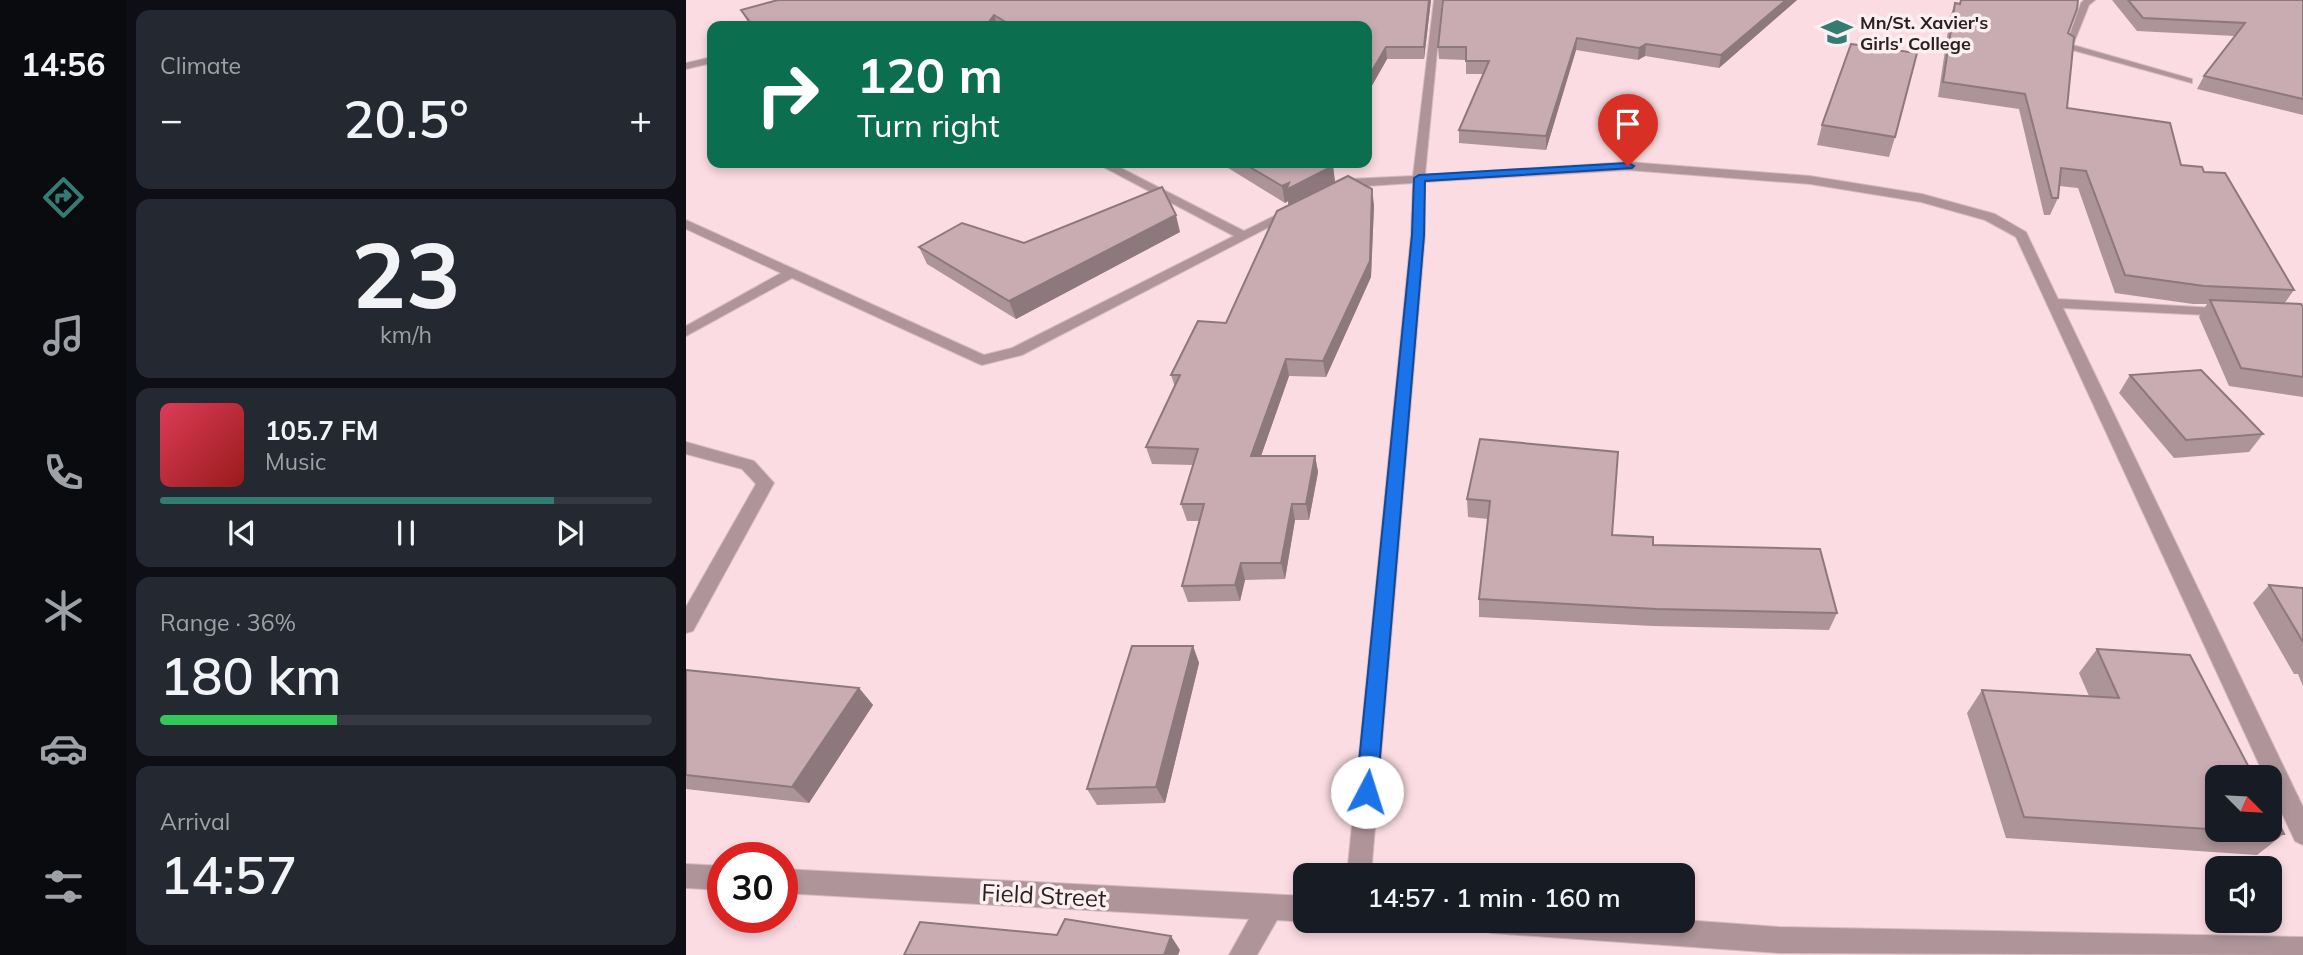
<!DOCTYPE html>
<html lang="en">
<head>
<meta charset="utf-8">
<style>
	:root { --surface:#171b24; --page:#242831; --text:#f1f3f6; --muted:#9ea1a6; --line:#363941; --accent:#347b73 }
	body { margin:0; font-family:Mulish,sans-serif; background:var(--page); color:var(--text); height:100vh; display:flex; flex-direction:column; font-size:26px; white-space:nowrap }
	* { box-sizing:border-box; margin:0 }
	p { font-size:23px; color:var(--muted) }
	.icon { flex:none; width:38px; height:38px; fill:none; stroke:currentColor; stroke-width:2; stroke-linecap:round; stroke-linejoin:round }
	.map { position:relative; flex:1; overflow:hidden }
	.details { display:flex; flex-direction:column; gap:10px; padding:10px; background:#0d0f14; width:560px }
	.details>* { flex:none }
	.hud { position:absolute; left:21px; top:21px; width:665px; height:147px; border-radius:14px; box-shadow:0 4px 10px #0003; background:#0b6e4f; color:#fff; overflow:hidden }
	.needle { width:46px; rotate:114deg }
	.controls { position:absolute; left:1519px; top:765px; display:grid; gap:14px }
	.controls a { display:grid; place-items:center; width:77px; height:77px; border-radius:14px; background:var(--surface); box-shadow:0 4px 10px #0003; font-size:35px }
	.speed { position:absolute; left:21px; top:842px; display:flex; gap:14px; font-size:35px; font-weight:700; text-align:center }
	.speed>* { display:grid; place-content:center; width:91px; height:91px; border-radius:50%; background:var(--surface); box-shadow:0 4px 10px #0003; line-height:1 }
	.speed .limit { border:10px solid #d22; background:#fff; color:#111 }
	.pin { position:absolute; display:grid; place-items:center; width:60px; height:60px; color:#fff; margin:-72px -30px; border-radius:50% 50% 50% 0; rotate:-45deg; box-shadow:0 0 7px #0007 }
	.pin .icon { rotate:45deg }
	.me { position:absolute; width:77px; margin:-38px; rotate:5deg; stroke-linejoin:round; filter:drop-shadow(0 0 5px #0008) }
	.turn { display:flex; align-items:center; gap:24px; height:147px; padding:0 35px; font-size:32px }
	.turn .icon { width:91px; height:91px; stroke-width:2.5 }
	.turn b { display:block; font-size:49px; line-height:60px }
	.big { font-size:52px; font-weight:600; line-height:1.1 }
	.details .card { flex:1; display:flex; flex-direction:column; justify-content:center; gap:10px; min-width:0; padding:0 24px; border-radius:14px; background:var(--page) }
	.details .dial { align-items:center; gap:0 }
	.dial b { font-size:91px; line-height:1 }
	.song { display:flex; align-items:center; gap:21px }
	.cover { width:84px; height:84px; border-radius:10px; background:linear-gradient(135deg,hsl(350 70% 55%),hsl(0 70% 35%)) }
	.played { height:7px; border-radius:4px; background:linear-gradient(90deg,var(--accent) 80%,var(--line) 80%) }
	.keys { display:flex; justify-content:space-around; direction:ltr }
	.heat { display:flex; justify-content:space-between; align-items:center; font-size:38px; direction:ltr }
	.charge { height:10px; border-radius:5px; background:linear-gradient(90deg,#34c759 36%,var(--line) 0) }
	.trip { position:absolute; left:607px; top:863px; width:402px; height:70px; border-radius:14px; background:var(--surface); box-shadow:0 4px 10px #0003; font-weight:600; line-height:70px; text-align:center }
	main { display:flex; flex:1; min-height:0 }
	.tabs { display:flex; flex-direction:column; width:126px; justify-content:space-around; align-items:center; background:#090b0e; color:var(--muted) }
	.tabs .icon { width:49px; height:49px }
	.tabs .on { color:var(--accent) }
	.tabs b { font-size:32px; color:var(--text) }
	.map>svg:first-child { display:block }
</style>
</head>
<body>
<main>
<nav class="tabs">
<b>14:56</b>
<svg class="icon on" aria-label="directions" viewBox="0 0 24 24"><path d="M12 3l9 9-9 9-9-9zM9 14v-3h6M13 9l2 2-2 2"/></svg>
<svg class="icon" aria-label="music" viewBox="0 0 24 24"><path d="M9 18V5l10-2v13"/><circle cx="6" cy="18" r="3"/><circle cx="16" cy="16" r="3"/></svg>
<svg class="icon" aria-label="phone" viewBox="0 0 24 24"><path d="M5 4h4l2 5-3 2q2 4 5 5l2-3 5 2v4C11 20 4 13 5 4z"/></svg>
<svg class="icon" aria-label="climate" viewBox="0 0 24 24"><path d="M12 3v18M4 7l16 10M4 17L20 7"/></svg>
<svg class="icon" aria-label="car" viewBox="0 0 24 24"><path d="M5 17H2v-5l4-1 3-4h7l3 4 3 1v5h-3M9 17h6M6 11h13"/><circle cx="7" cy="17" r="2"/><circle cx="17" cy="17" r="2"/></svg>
<svg class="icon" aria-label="filters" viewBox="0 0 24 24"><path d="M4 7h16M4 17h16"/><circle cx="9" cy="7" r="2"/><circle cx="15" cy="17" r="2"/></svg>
</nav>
<section class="details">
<div class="card"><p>Climate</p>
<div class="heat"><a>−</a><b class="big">20.5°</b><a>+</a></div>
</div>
<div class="card dial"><b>23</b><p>km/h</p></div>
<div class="card">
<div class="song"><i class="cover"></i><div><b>105.7 FM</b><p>Music</p></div></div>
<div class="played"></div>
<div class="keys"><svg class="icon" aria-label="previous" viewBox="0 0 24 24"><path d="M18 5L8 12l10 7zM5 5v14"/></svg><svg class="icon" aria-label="pause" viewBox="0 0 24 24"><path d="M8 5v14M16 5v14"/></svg><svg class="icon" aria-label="next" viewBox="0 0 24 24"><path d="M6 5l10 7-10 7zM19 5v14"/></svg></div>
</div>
<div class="card"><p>Range · 36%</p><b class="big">180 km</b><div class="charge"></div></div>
<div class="card"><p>Arrival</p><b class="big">14:57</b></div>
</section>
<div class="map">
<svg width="1617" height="955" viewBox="0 0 1617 955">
	<rect width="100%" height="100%" fill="#fbdce2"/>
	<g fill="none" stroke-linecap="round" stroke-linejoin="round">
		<g stroke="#d5babf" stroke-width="2">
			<path id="minor" d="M748 0H756L739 175 942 162 1124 176 1236 194 1309 214 1340 232 1372 299 1546 309 1548 312 1541 316 1377 308 1617 807V845L1609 841 1584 788V777H1579L1330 237 1299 220 1235 202 1124 184 942 170 739 182V235L685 875H661L725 235 727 183 666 187 653 192 647 188 664 179 727 176Z
				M1409 0 1403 5 1387 45 1506 79V83L1379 48 1395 3 1398 0Z
				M26 57V63L0 69V63Z
				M410 163H425L558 231 602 209 606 208 612 212 336 355 296 365 291 363 106 278 0 336V326L95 273 0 229V220L298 355 326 348 548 236Z
				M0 442 68 461 88 483 7 631 0 633V607L70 484 56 469 0 454Z
				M0 864 37 866V890L0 888Z
				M96 869 620 896V920H623L620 922 591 920 571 955H543L563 919 96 893Z
				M792 920H998L1093 927 1617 937V955L1093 953 805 933 796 929Z"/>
		</g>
		<use href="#minor" fill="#af959a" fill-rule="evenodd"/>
	</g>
	<path fill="#ad9499" d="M92 0H745L738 59H701L684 89H681V26H64L55 10Z
		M1111 0 1033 68 959 56 952 60 890 50 860 150 773 143V130L797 74H780V60L753 59 752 47Z
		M1426 0H1617V115L1511 89 1518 76 1549 36 1451 31Z
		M1269 3 1382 33 1381 108 1495 165 1518 172 1608 290 1598 304 1617 307V397L1543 386 1513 317 1521 304H1507L1429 293 1392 188 1373 186 1372 198 1364 215H1358L1333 109 1252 97 1264 17Z
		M1136 125 1209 137 1203 157 1131 145Z
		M534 163H641L647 166 649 182 688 205 685 277 640 377 603 376 575 456H629L632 472 623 520H609L599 579 559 580 554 601 502 602 496 586 514 521H501L495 504 507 465 466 464 460 447 489 387 485 375 540 323 602 205V201L599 203Z
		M494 232 330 319 241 264 233 247 338 243Z
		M1444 375 1577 434 1563 452 1488 458 1433 393Z
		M794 439 926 535 967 545 1151 613 1143 630 967 626 793 617V599L802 519 782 517 781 499Z
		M1583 585 1617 588V686L1612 674H1608L1567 603Z
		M507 646 513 663 479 803 411 805 401 789Z
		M1411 649 1598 834 1571 855 1320 838 1281 713 1296 690 1403 696 1393 673Z
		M0 670 173 688 187 705 123 803 0 789Z"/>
	<path fill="#8d787d" d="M743 0H745L738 59V47Z
		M1100 0H1111L1033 68 1035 55Z
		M308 15 312 26H300Z
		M891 38 890 50 860 150V136Z
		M960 44 959 56 952 60 953 48Z
		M700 47 701 59 684 89 683 76Z
		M647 166 649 182 603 206 602 201 599 203 596 186Z
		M686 189 688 205 685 277 640 377 637 361Z
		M490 215 494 232 330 319 323 301Z
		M600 359 603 376 569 473 565 456Z
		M629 456 632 472 623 520 620 504Z
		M606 504 609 520 599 579 595 563Z
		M555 563 559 580 554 601 549 585Z
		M507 646 513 663 479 803 470 787Z
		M173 688 187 705 123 803 106 787Z
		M485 936 494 950 492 955H478Z"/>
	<path fill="#c9acb2" stroke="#8d787d" stroke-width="2" d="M92 0H743L738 47H700L683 76H681V26H326L308 15 300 26H67L55 10Z
		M757 0H1100L1035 55 960 44 953 48 891 38 860 136 773 130 803 61H780V47H752Z
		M1275 0H1392L1391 9 1382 33 1388 37 1381 108 1484 123 1495 165 1516 167 1518 172 1539 173 1608 290 1518 286 1439 275 1400 171 1375 168 1372 198H1366L1339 94 1257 82 1269 3 1274 4Z
		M1442 0H1617V99L1518 76 1559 23 1457 18Z
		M1165 44 1231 53 1209 137 1136 125Z
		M557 163H641L647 166 600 190 603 183 596 186Z
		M662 176 686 189 684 261 637 361 600 359 565 456H629L620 504H606L595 563H555L549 585 496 586 518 504H495L512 449 460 447 494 375H485L512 321 540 323 591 211Z
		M476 187 490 215 323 301 233 247 276 223 338 243Z
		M1524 300 1615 304 1617 307V377L1555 368Z
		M1515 370 1577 434 1500 440 1444 375Z
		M794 439 932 452 926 535 967 537V545L1134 549 1151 613 970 609 793 599 804 501 781 499Z
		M1583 585 1617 588V642Z
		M446 646H507L470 787 401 789Z
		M1411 649 1504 655 1568 777H1531V830H1584V806L1598 834 1338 817 1296 690 1433 698Z
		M0 670 173 688 106 787 0 775Z
		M379 919 485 936 478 955H218L234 922 371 935Z"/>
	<path fill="#1a73e8" stroke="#114b97" stroke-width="2" d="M942 163 948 166 946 168 739 181 738 235 691 792 688 799 681 801 673 799 670 792 726 235 728 178 733 175Z"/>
	<defs>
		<g id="school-bare" transform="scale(2.415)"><path d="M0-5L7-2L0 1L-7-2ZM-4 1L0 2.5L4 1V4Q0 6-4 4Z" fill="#347b73" stroke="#fbeff1" stroke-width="2.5" paint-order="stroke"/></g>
	</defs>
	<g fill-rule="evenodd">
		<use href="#school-bare" x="1151" y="32"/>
	</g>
	<g text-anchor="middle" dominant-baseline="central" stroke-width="7" stroke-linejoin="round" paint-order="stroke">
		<g font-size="18" font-weight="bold" fill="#2a1f21" stroke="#fbeff1" text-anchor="start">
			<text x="1174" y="22">Mn/St. Xavier's<tspan x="1174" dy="21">Girls' College</tspan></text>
		</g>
		<g font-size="24" fill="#2a1f21" stroke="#fbeff1">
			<text transform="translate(358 895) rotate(3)">Field Street</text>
		</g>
	</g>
</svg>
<div class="controls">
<a><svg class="needle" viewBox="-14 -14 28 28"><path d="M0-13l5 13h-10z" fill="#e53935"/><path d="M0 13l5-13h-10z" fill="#9ea1a6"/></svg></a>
<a><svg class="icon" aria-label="sound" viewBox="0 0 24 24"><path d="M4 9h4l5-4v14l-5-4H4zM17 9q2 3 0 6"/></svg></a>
</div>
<div class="speed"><div class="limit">30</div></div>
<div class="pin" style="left:942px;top:166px;background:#d93025"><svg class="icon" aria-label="arrive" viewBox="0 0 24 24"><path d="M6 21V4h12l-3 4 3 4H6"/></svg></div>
<svg class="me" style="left:681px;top:792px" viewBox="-20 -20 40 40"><circle r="19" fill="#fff"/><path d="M0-13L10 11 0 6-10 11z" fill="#1a73e8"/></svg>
<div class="trip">14:57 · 1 min · 160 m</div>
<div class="hud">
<div class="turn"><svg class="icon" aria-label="right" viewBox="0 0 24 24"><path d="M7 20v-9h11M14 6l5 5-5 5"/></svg><div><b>120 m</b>Turn right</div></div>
</div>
</div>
</main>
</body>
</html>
